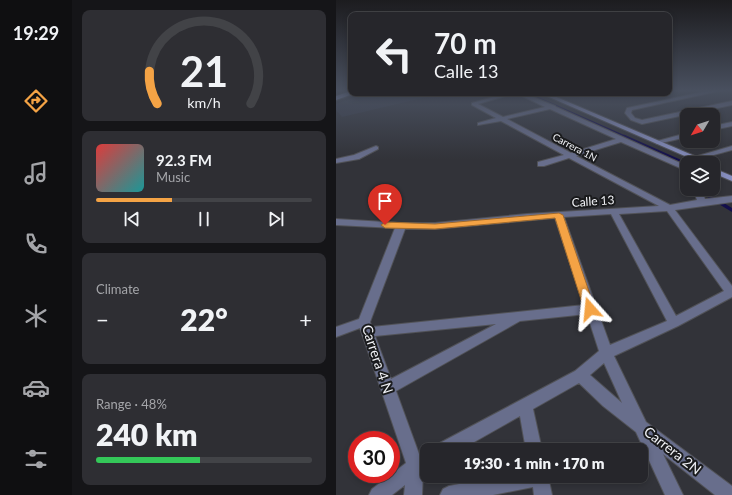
<!DOCTYPE html>
<html lang="en">
<head>
<meta charset="utf-8">
<style>
	:root { --surface:#26262b; --page:#2e2e33; --text:#f1f3f6; --muted:#a4a5a9; --line:#424347; --accent:#f4a345 }
	body { margin:0; font-family:Lato,sans-serif; background:var(--page); color:var(--text); height:100vh; display:flex; flex-direction:column; font-size:15px; white-space:nowrap }
	* { box-sizing:border-box; margin:0 }
	p { font-size:13px; color:var(--muted) }
	.icon { flex:none; width:22px; height:22px; fill:none; stroke:currentColor; stroke-width:2; stroke-linecap:round; stroke-linejoin:round }
	.map { position:relative; flex:1; overflow:hidden }
	.side { display:flex; flex-direction:column; gap:10px; padding:10px; background:#151518; width:264px }
	.side>* { flex:none }
	.hud { position:absolute; left:12px; top:12px; width:324px; height:84px; border-radius:8px; box-shadow:0 2px 6px #0003,0 0 0 1px var(--line); background:#26262b; color:var(--text); overflow:hidden }
	.needle { width:26px; rotate:231deg }
	.tools { position:absolute; left:344px; top:108px; display:grid; gap:8px }
	.tools a { display:grid; place-items:center; width:40px; height:40px; border-radius:8px; background:var(--surface); box-shadow:0 2px 6px #0003,0 0 0 1px var(--line); font-size:20px }
	.speed { position:absolute; left:12px; top:431px; display:flex; gap:8px; font-size:20px; font-weight:700; text-align:center }
	.speed>* { display:grid; place-content:center; width:52px; height:52px; border-radius:50%; background:var(--surface); box-shadow:0 2px 6px #0003,0 0 0 1px var(--line); line-height:1 }
	.speed .limit { border:6px solid #d22; background:#fff; color:#111 }
	.pin { position:absolute; display:grid; place-items:center; width:34px; height:34px; color:#fff; margin:-41px -17px; border-radius:50% 50% 50% 0; rotate:-45deg; box-shadow:0 0 4px #0007 }
	.pin .icon { rotate:45deg }
	.me { position:absolute; width:44px; margin:-22px; rotate:342deg; stroke-linejoin:round; filter:drop-shadow(0 0 3px #0008) }
	.turn { display:flex; align-items:center; gap:14px; height:84px; padding:0 20px; font-size:18px }
	.turn .icon { width:52px; height:52px; stroke-width:2.5 }
	.turn b { display:block; font-size:28px; line-height:34px }
	.big { font-size:30px; font-weight:800; line-height:1.1 }
	.side .widget { flex:1; display:flex; flex-direction:column; justify-content:center; gap:6px; min-width:0; padding:0 14px; border-radius:8px; background:var(--page) }
	.side .dial { align-items:center; gap:0 }
	.dial svg { height:104px; overflow:visible; fill:none; stroke:var(--line); stroke-width:7; stroke-linecap:round; text-anchor:middle }
	.dial text { fill:var(--text); stroke:none }
	.song { display:flex; align-items:center; gap:12px }
	.cover { width:48px; height:48px; border-radius:6px; background:linear-gradient(135deg,hsl(0 70% 55%),hsl(180 70% 35%)) }
	.played { height:4px; border-radius:2px; background:linear-gradient(90deg,var(--accent) 35%,var(--line) 35%) }
	.keys { display:flex; justify-content:space-around; direction:ltr }
	.heat { display:flex; justify-content:space-between; align-items:center; font-size:22px; direction:ltr }
	.charge { height:6px; border-radius:3px; background:linear-gradient(90deg,#34c759 48%,var(--line) 0) }
	.trip { position:absolute; left:84px; top:443px; width:228px; height:40px; border-radius:8px; background:var(--surface); box-shadow:0 2px 6px #0003,0 0 0 1px var(--line); font-weight:800; line-height:40px; text-align:center }
	main { display:flex; flex:1; min-height:0 }
	.menu { display:flex; flex-direction:column; width:72px; justify-content:space-around; align-items:center; background:#0f0f11; color:var(--muted) }
	.menu .icon { width:28px; height:28px }
	.menu .active { color:var(--accent) }
	.menu b { font-size:18px; color:var(--text) }
	.map>svg:first-child { display:block }
</style>
</head>
<body>
<main>
<nav class="menu">
<b>19:29</b>
<svg class="icon active" aria-label="directions" viewBox="0 0 24 24"><path d="M12 3l9 9-9 9-9-9zM9 14v-3h6M13 9l2 2-2 2"/></svg>
<svg class="icon" aria-label="music" viewBox="0 0 24 24"><path d="M9 18V5l10-2v13"/><circle cx="6" cy="18" r="3"/><circle cx="16" cy="16" r="3"/></svg>
<svg class="icon" aria-label="phone" viewBox="0 0 24 24"><path d="M5 4h4l2 5-3 2q2 4 5 5l2-3 5 2v4C11 20 4 13 5 4z"/></svg>
<svg class="icon" aria-label="climate" viewBox="0 0 24 24"><path d="M12 3v18M4 7l16 10M4 17L20 7"/></svg>
<svg class="icon" aria-label="car" viewBox="0 0 24 24"><path d="M5 17H2v-5l4-1 3-4h7l3 4 3 1v5h-3M9 17h6M6 11h13"/><circle cx="7" cy="17" r="2"/><circle cx="17" cy="17" r="2"/></svg>
<svg class="icon" aria-label="filters" viewBox="0 0 24 24"><path d="M4 7h16M4 17h16"/><circle cx="9" cy="7" r="2"/><circle cx="15" cy="17" r="2"/></svg>
</nav>
<section class="side">
<div class="widget dial"><svg viewBox="0 0 100 80">
<path d="M14 69A42 42 0 1 1 86 69"/>
<path d="M14 69A42 42 0 0 1 8 44" stroke="#f4a345"/>
<text x="50" y="56" font-size="32" font-weight="700">21</text>
<text x="50" y="72" font-size="11">km/h</text>
</svg></div>
<div class="widget">
<div class="song"><i class="cover"></i><div><b>92.3 FM</b><p>Music</p></div></div>
<div class="played"></div>
<div class="keys"><svg class="icon" aria-label="previous" viewBox="0 0 24 24"><path d="M18 5L8 12l10 7zM5 5v14"/></svg><svg class="icon" aria-label="pause" viewBox="0 0 24 24"><path d="M8 5v14M16 5v14"/></svg><svg class="icon" aria-label="next" viewBox="0 0 24 24"><path d="M6 5l10 7-10 7zM19 5v14"/></svg></div>
</div>
<div class="widget"><p>Climate</p>
<div class="heat"><a>−</a><b class="big">22°</b><a>+</a></div>
</div>
<div class="widget"><p>Range · 48%</p><b class="big">240 km</b><div class="charge"></div></div>
</section>
<div class="map">
<svg width="396" height="495" viewBox="0 0 396 495">
	<rect width="100%" height="100%" fill="#323339"/>
	<path fill="#373a46" d="M31 93H108L6 117 0 110V104Z"/>
	<g fill="none" stroke-linecap="round" stroke-linejoin="round">
		<path stroke="#130f4b" stroke-width="2" d="M191 93 290 137"/>
		<path stroke="#130f4b" stroke-width="2.5" d="M288 136 351 164
			M367 189 375 197"/>
		<path stroke="#130f4b" stroke-width="3.5" d="M373 196 396 210"/>
		<g stroke="#515257" stroke-width="2">
			<path id="street" d="M376 90H387L296 110 295 113 299 118 306 120 396 101V105L306 124 295 120 289 113 291 108Z
				M172 93H187L219 106 220 107 351 166V171L285 142 240 156 334 205 361 200 357 189H365L369 199 396 196V202L339 210 396 286V297L342 326 278 356 310 422 396 486V495H379L327 454 347 495H329L300 432 267 406 243 383 197 409 206 450H190L184 416 124 450H100L102 444 239 371 263 351 251 314 184 321 60 391 83 454 91 451V468L87 471 86 495H68L69 485 56 495H33L36 489 70 463 24 328 0 337V327L23 319 59 228 0 225V219L65 223H99L191 214 323 206 233 158 208 166H202V162L228 155 165 121 142 125V123L160 118 136 105V103ZM180 93 209 107 167 117 142 104ZM214 109 280 139 235 153 171 119ZM331 211 388 291 340 316 283 214ZM275 214 331 321 274 345 228 217ZM219 218 248 305 36 327 34 322 69 229H99ZM160 324 55 379 39 336ZM268 363 286 403 254 375Z
				M396 122V126L377 130V126Z
				M351 133V137L321 144 318 142Z
				M40 146 42 147V149L23 159 0 163V159L18 155Z
				M396 146V150L359 160 355 158Z
				M165 476H212L216 495H198L197 487 157 495H104L107 489 113 486Z"/>
		</g>
		<g stroke="#515257" stroke-width="2">
			<path id="secondary" d="M204 93H211L375 163H365Z
				M377 168 396 176V181L377 173Z"/>
		</g>
		<g stroke="#515257" stroke-width="2">
			<path id="primary" d="M15 91V93H18L17 94 0 100V96Z"/>
		</g>
		<use href="#street" fill="#686e8c" fill-rule="evenodd"/>
		<use href="#secondary" fill="#868ebe" fill-rule="evenodd"/>
		<use href="#primary" fill="#9ca7e4" fill-rule="evenodd"/>
	</g>
	<path fill="#2e3260" d="M91 93H102L91 95Z"/>
	<linearGradient id="sky" x2="0" y2="1"><stop stop-color="#1c1c1f"/><stop offset="0.57" stop-color="#49505f"/><stop offset="1" stop-color="#49505f" stop-opacity="0"/></linearGradient>
	<rect width="396" height="159" fill="url(#sky)"/>
	<path fill="#f4a345" stroke="#9f6a2d" d="M223 213 227 215 259 309 258 312 254 313 250 312 248 309 219 218 99 229 49 228 45 225 49 222 99 224Z"/>
	<g text-anchor="middle" dominant-baseline="central" stroke-width="4" stroke-linejoin="round" paint-order="stroke">
		<g font-size="10" fill="#f1f2f6" stroke="#1a1b1d">
			<text transform="translate(239 147) rotate(28)">Carrera 1N</text>
		</g>
		<g font-size="12" fill="#f1f2f6" stroke="#1a1b1d">
			<text transform="translate(257 201) rotate(-4)">Calle 13</text>
		</g>
		<g font-size="14" fill="#f1f2f6" stroke="#1a1b1d">
			<text transform="translate(42 359) rotate(72)">Carrera 4 N</text>
			<text transform="translate(337 450) rotate(38)">Carrera 2N</text>
		</g>
	</g>
</svg>
<div class="tools">
<a><svg class="needle" viewBox="-14 -14 28 28"><path d="M0-13l5 13h-10z" fill="#e53935"/><path d="M0 13l5-13h-10z" fill="#a4a5a9"/></svg></a>
<a><svg class="icon" aria-label="layers" viewBox="0 0 24 24"><path d="M12 4l9 5-9 5-9-5zM3 14l9 5 9-5"/></svg></a>
</div>
<div class="speed"><div class="limit">30</div></div>
<div class="pin" style="left:49px;top:225px;background:#d93025"><svg class="icon" aria-label="arrive" viewBox="0 0 24 24"><path d="M6 21V4h12l-3 4 3 4H6"/></svg></div>
<svg class="me" style="left:254px;top:309px" viewBox="-20 -20 40 40"><path d="M0-17L14 15 0 8-14 15z" fill="#f4a345" stroke="#fff" stroke-width="4"/></svg>
<div class="trip">19:30 · 1 min · 170 m</div>
<div class="hud">
<div class="turn"><svg class="icon" aria-label="left" viewBox="0 0 24 24"><path d="M17 20v-9H6M10 6l-5 5 5 5"/></svg><div><b>70 m</b>Calle 13</div></div>
</div>
</div>
</main>
</body>
</html>
